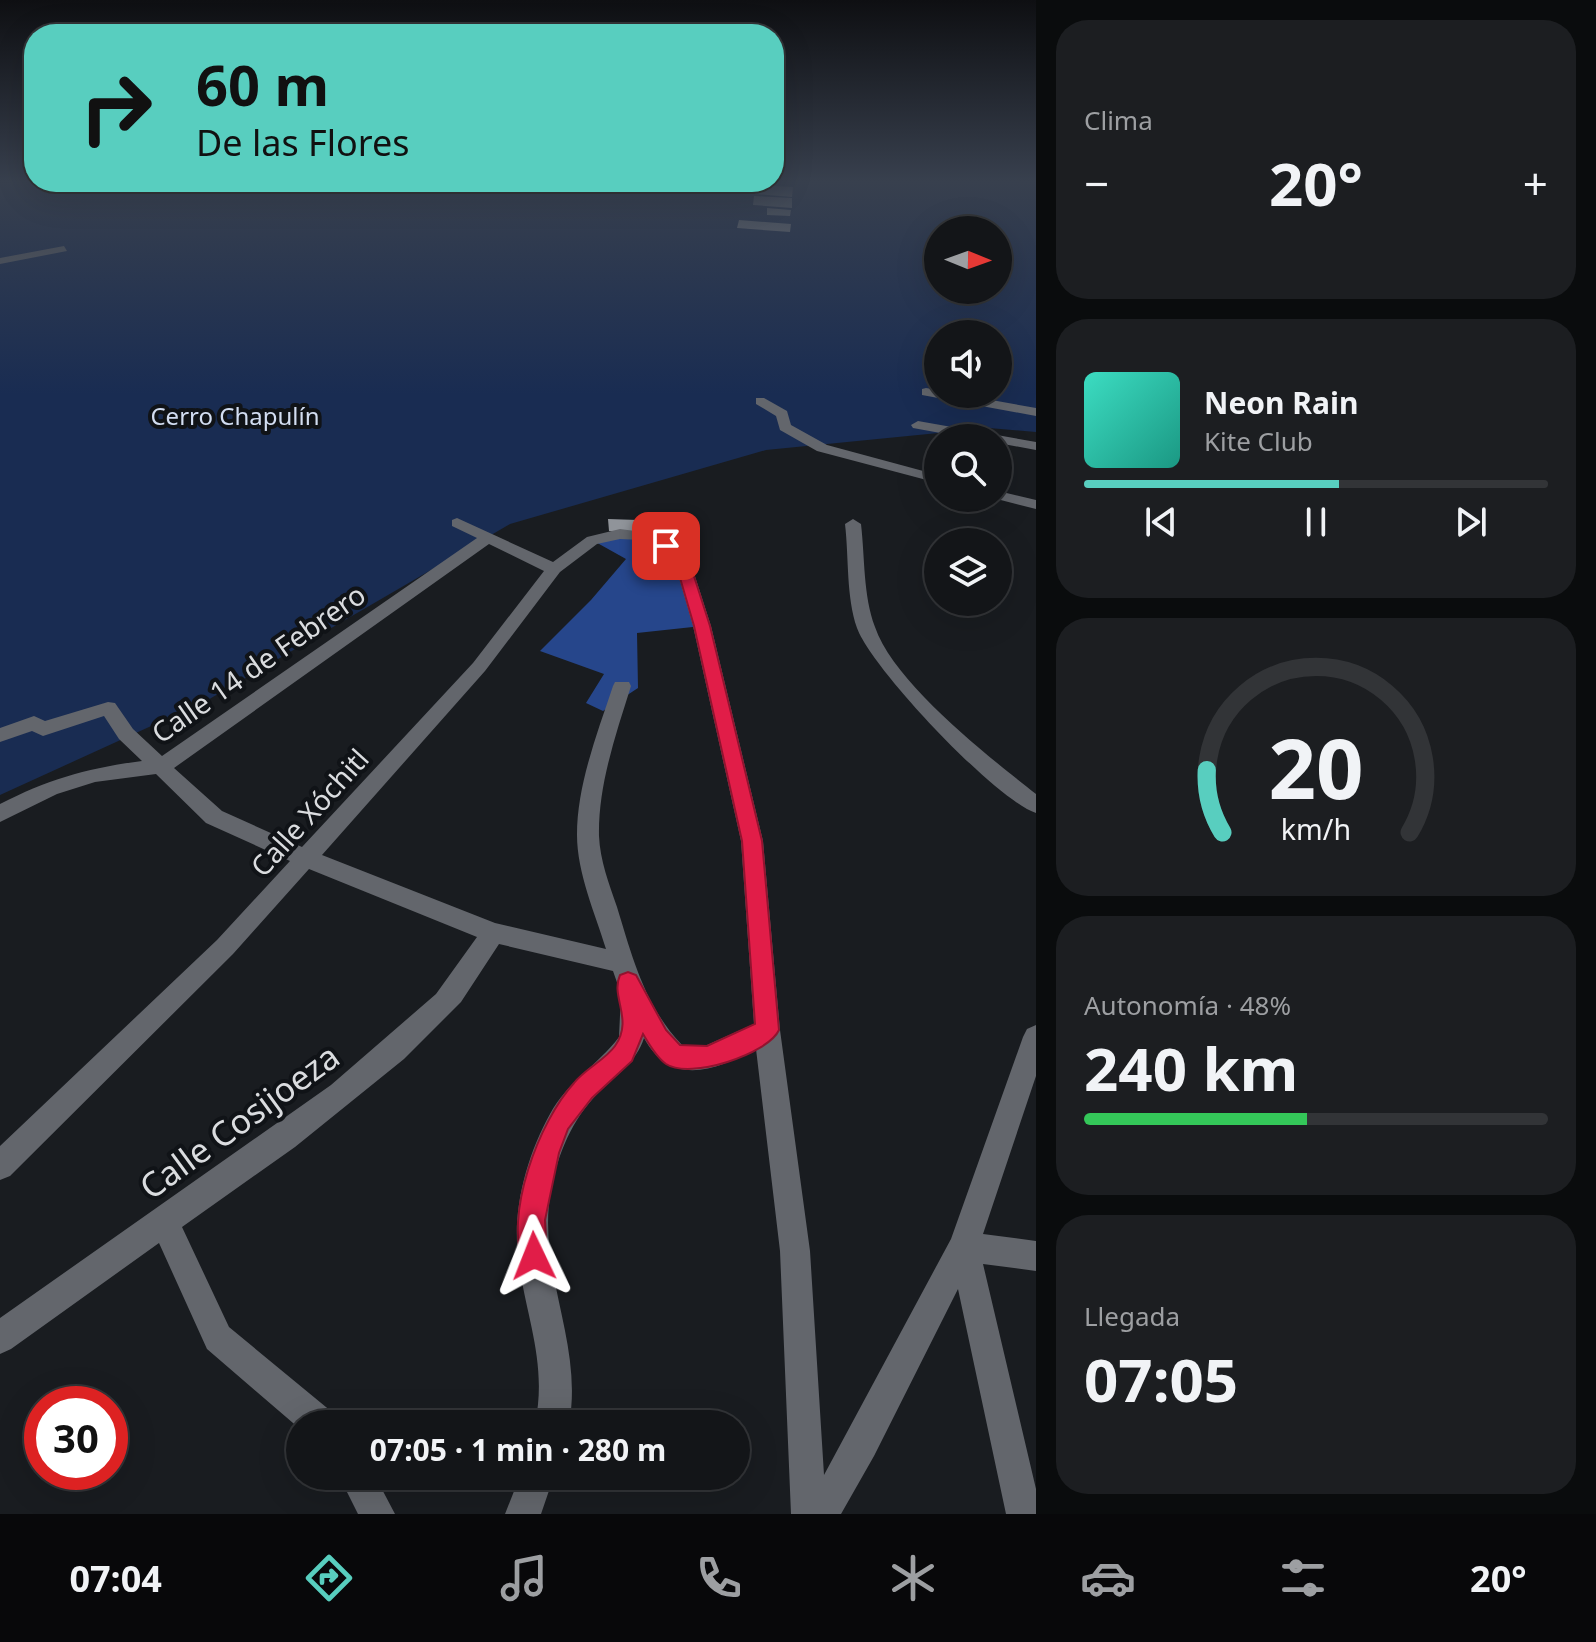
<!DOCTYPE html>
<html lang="es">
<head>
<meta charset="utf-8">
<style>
	:root { --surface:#131518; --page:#1c1e21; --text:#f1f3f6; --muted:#9d9fa2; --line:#323437; --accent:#58cebf }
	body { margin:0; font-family:"Noto Sans",sans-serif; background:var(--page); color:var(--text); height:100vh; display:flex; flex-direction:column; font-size:30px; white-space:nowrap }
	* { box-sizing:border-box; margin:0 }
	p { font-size:26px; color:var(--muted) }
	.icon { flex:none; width:44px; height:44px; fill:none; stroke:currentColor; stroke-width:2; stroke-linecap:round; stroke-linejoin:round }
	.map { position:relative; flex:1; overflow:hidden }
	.sheet { display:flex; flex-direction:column; gap:20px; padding:20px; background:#0a0c0d; width:560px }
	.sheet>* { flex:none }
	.hud { position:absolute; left:24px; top:24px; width:760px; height:168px; border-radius:32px; box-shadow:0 8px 32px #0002,0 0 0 2px var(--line); background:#58cebf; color:#111; overflow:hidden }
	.needle { width:52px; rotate:91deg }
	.controls { position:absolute; left:924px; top:216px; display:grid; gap:16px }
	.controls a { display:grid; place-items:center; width:88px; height:88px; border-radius:50%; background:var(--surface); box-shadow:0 8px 32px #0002,0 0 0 2px var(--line); font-size:40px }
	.speed { position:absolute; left:24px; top:1386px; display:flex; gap:16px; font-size:40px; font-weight:700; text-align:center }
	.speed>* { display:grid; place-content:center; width:104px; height:104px; border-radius:50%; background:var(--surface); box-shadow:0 8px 32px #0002,0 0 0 2px var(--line); line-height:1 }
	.speed .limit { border:12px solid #d22; background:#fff; color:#111 }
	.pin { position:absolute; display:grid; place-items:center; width:68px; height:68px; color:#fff; margin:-34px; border-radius:16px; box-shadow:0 4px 12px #0006 }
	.me { position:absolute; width:88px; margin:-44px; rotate:358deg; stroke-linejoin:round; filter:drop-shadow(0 0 6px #0008) }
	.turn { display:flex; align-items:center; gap:28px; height:168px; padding:0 40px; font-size:36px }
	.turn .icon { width:104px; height:104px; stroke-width:2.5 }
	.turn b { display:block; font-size:56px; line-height:68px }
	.big { font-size:60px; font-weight:700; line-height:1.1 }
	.sheet .tile { flex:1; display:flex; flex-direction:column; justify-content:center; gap:12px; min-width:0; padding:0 28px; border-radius:32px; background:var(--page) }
	.sheet .dial { align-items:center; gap:0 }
	.dial svg { height:208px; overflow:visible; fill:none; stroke:var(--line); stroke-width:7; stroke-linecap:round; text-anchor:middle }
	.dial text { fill:var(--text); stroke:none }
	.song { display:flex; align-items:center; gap:24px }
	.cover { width:96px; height:96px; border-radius:12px; background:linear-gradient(135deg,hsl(170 70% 55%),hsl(170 70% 35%)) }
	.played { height:8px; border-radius:4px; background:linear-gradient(90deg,var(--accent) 55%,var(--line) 55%) }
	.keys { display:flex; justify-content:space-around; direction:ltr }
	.heat { display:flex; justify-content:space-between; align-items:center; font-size:44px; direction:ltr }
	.charge { height:12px; border-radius:6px; background:linear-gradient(90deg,#34c759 48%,var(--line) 0) }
	.trip { position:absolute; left:286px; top:1410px; width:464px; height:80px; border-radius:40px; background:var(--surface); box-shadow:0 8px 32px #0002,0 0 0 2px var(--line); font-weight:700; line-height:80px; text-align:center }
	.tab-bar { display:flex; height:128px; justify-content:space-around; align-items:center; background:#08080a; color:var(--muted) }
	.tab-bar .icon { width:56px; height:56px }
	.tab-bar .selected { color:var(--accent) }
	.tab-bar b { font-size:36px; color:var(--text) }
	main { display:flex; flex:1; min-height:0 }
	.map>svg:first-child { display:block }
</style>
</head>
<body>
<main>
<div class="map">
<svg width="1036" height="1514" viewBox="0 0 1036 1514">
	<rect width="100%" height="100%" fill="#191c20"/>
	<path fill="#192c52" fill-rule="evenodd" d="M13 182H1036V432L989 428 766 450 510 524 206 701 0 795V184ZM938 230H998V290H938ZM938 334H998V394H938Z"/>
	<path fill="#26468b" d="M620 534 666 546 702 626 637 633 638 688 603 711 586 703 604 674 540 651 591 600 626 559 592 540Z"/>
	<path fill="#90949a" d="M756 185 793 187 792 197 755 194Z
		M754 196 792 198V208L753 205Z
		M767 208 791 210 790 216 767 215Z
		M739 220 791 224 790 232 737 228Z
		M608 519 638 520 639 532 609 531Z"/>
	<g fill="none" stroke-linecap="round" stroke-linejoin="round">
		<path fill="#63666c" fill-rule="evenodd" d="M64 246 67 251 0 264V258Z
			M926 388 938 390V394H958L1036 408V416L922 395V389Z
			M756 398H764L787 411 791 425 827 445 938 475V483L817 451 780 430 776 416 756 404Z
			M918 421 1036 442V450L998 443V438H968L913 428 911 425Z
			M998 491 1036 500V509L993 498H998Z
			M457 518 553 562 587 537 620 529 650 533 672 543 693 570 711 626 763 841 780 1030 810 1251 824 1475 951 1239 1023 1037 1027 1029 1036 1025V1076L983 1234 1036 1241V1271L983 1264 1036 1489V1514H1006L958 1289 874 1456 841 1514H791L780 1251 756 1049C716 1070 671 1088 644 1038 636 1063 616 1075 598 1093 572 1120 558 1153 551 1190 536 1270 584 1343 569 1424H535C549 1357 521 1308 517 1243 515 1199 529 1152 550 1114 567 1082 598 1065 619 1037L621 994 613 971 499 944 461 1002 404 1059 295 1147 182 1227 229 1327 332 1412 337 1424H300V1429L207 1349 159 1243 11 1349 0 1354V1318L331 1085 436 994 477 937 309 869 233 954 10 1176 0 1180V1146L217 940 290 861 206 823 156 774 95 782 57 794 0 822V804C49 779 88 768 142 761L119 739 104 716 43 736 32 731 0 742V728L34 716 45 721 108 702 115 703 133 729 162 756 477 538 452 526V520ZM620 539 642 540 660 549 677 571 693 626 741 841 754 1024 707 1045H682C645 1007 632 956 617 907 609 884 600 860 599 836 598 785 616 734 631 686L629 682H615L613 686C597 734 577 785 577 835 577 873 595 913 606 949L495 923 322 855 485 671 560 572 597 544ZM489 544 544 571 473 663 302 847 222 811 174 768Z
			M853 519 861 524C865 558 863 595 875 627 894 683 989 757 1036 794V813C996 800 872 669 857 628 846 596 849 558 845 524Z
			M339 1476H375L395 1514H358Z
			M520 1476H554L541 1514H505Z"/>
	</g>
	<linearGradient id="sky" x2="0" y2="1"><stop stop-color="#0e0f12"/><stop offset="0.46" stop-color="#38404e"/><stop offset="1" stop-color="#38404e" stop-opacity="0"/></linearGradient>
	<rect width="1036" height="394" fill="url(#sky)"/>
	<path fill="#e11d48" stroke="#92132f" stroke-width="2" d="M666 542 671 543 692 570 710 626 762 841 779 1030C768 1054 690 1080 666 1064 656 1057 649 1044 643 1034L632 1061 592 1098 568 1129 559 1153 545 1220 547 1256 543 1266 534 1270 524 1266C503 1216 539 1121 574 1083 585 1069 605 1060 615 1046 634 1019 610 997 620 975L628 972 636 975 666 1030 680 1045 707 1046 755 1024 742 841 694 626 678 571 659 546Z"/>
	<g text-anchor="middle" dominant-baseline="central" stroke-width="8" stroke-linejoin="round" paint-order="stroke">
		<g font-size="24" fill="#d2ddf1" stroke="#101317">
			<text x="235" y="415">Cerro Chapulín</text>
		</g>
		<g font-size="28" fill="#dadcdf" stroke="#101317">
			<text transform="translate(258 663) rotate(-35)">Calle 14 de Febrero</text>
			<text transform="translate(309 812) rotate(-48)">Calle Xóchitl</text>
		</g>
		<g font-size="34" fill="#dadcdf" stroke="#101317">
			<text transform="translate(239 1121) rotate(-36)">Calle Cosijoeza</text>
		</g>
	</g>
</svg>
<div class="controls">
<a><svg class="needle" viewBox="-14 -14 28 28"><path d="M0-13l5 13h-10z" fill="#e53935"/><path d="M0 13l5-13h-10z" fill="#9d9fa2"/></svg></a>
<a><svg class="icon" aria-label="sound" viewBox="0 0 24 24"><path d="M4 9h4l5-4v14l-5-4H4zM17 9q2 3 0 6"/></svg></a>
<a><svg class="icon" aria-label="search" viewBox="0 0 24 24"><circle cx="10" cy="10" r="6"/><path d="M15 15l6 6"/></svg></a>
<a><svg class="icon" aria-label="layers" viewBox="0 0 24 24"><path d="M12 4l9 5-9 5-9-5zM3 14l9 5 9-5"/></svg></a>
</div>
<div class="speed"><div class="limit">30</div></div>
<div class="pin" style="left:666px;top:546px;background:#d93025"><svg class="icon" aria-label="arrive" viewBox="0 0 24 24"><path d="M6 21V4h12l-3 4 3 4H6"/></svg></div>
<svg class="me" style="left:534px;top:1256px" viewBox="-20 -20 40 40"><path d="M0-17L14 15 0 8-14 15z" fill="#e11d48" stroke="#fff" stroke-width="4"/></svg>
<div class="trip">07:05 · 1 min · 280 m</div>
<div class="hud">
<div class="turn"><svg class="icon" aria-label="right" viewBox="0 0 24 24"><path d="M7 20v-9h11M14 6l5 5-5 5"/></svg><div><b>60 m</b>De las Flores</div></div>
</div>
</div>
<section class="sheet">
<div class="tile"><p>Clima</p>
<div class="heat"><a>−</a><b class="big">20°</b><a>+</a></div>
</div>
<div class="tile">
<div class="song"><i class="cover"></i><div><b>Neon Rain</b><p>Kite Club</p></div></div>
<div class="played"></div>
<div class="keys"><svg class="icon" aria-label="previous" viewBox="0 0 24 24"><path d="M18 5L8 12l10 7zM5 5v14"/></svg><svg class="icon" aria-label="pause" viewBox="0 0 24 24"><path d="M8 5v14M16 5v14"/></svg><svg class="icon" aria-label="next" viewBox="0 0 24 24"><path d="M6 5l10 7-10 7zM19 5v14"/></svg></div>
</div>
<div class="tile dial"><svg viewBox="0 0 100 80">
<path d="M14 69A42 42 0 1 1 86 69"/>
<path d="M14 69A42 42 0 0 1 8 45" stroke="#58cebf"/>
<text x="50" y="56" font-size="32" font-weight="700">20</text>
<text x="50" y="72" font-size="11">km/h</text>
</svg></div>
<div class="tile"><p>Autonomía · 48%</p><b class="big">240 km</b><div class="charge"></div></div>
<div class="tile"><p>Llegada</p><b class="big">07:05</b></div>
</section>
</main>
<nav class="tab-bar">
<b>07:04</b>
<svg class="icon selected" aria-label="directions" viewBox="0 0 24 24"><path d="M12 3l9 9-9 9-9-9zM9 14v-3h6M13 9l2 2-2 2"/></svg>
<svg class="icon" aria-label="music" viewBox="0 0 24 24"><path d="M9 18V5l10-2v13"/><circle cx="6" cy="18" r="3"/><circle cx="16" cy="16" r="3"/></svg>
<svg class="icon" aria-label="phone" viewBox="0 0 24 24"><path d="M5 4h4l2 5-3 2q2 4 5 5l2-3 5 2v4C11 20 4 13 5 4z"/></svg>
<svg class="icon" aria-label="climate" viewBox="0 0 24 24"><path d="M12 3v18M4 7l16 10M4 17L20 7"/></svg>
<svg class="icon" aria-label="car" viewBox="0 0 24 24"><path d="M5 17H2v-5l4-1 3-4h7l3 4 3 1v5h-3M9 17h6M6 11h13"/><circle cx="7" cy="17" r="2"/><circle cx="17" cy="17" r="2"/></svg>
<svg class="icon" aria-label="filters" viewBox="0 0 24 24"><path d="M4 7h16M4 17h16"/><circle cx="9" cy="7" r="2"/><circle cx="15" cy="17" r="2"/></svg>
<b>20°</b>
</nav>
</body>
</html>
